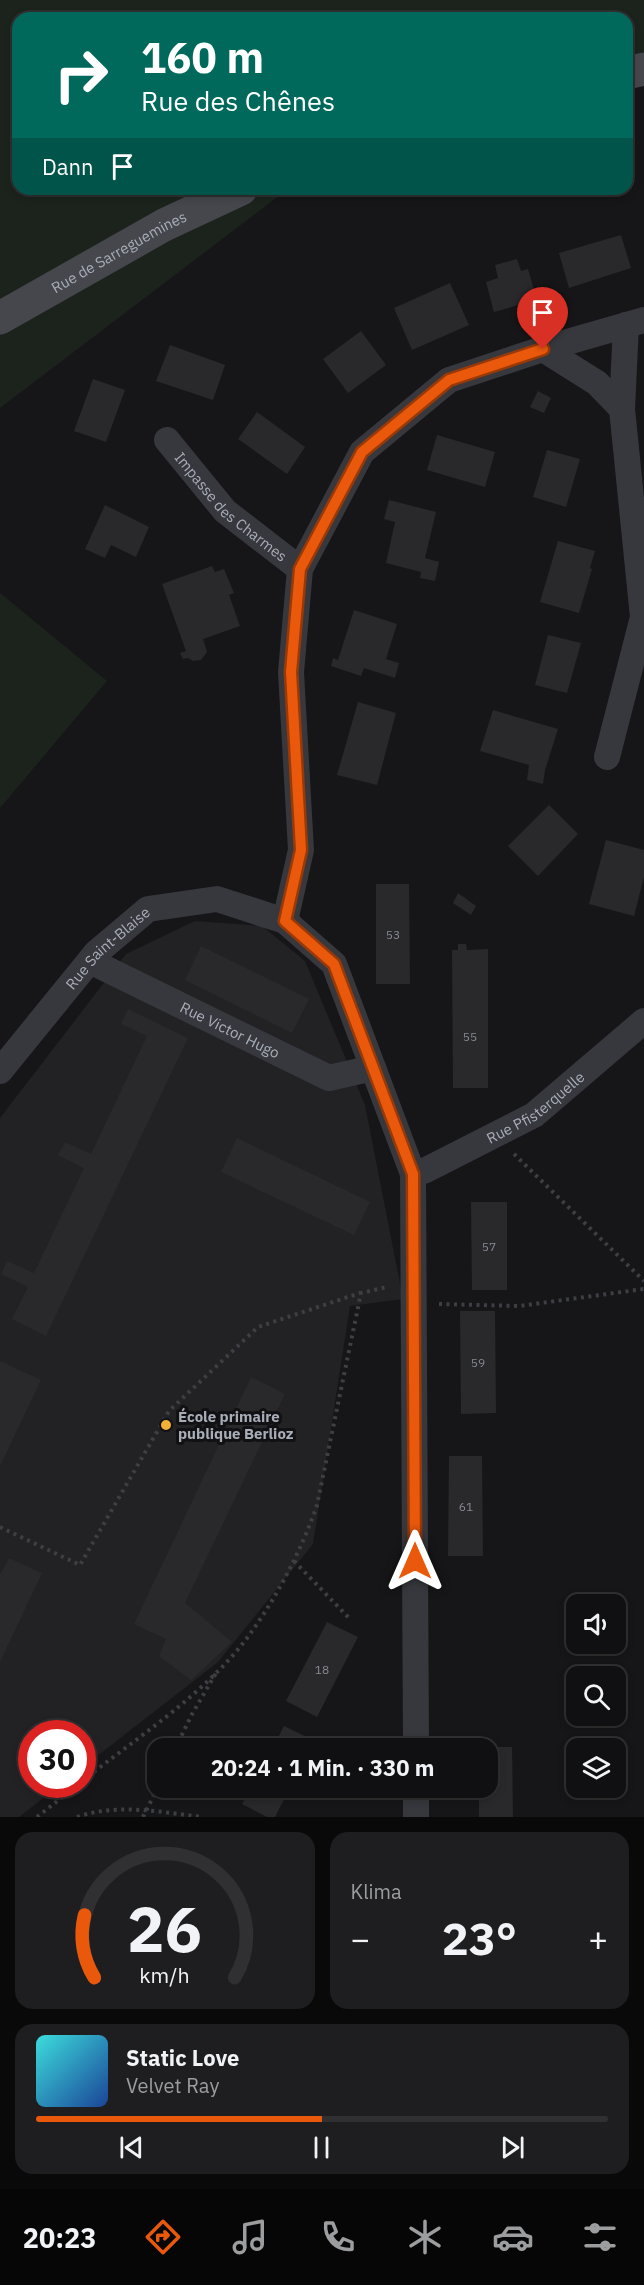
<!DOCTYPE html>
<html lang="de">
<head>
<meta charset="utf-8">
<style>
	:root { --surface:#101012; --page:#1e1e20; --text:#f1f3f6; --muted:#9c9d9f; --line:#303032; --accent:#ea580c }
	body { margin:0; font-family:"IBM Plex Sans",sans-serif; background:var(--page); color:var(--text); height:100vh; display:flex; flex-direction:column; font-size:22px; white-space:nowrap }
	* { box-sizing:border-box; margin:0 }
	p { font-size:20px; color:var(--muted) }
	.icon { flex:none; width:33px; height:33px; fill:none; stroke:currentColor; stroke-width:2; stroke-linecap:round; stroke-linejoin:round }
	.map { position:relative; height:1817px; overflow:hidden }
	.sheet { display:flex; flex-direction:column; gap:15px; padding:15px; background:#09090a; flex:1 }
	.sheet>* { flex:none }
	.banner { position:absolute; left:12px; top:12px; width:621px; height:183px; border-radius:18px; box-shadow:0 3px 9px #0003,0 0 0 2px var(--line); background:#00695c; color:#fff; overflow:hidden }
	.tools { position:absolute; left:566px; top:1594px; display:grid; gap:12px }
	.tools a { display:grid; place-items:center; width:60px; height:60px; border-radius:12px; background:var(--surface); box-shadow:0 3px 9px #0003,0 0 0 2px var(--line); font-size:30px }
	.speed { position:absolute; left:18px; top:1720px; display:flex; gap:12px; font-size:30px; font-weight:700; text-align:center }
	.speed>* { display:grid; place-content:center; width:78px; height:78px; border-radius:50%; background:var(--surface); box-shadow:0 3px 9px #0003,0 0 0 2px var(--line); line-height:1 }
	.speed .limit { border:9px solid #d22; background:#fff; color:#111 }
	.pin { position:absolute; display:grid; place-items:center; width:51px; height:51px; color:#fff; margin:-62px -26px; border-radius:50% 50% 50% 0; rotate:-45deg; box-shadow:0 0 6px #0007 }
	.pin .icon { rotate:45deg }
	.me { position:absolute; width:66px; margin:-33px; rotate:0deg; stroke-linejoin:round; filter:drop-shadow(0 0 4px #0008) }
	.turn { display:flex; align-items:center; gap:21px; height:126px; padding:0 30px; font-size:27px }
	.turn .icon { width:78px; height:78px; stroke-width:2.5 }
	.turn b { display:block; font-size:42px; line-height:51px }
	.then { display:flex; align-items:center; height:57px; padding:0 30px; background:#0003; gap:12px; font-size:22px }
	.big { font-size:45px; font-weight:700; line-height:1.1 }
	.sheet .card { flex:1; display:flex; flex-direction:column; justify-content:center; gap:9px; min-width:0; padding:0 21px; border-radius:18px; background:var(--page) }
	.sheet .dial { align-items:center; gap:0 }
	.dial svg { height:156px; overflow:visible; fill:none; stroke:var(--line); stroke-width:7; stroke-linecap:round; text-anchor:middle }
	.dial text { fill:var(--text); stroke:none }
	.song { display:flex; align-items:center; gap:18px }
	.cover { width:72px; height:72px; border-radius:9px; background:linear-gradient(135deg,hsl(180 70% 55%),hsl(220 70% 35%)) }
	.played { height:6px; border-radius:3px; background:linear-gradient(90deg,var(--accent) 50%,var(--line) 50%) }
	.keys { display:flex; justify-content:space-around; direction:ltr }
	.heat { display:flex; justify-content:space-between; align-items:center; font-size:33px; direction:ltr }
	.sheet .tiles { flex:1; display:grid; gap:15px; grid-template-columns:1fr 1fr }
	.card:last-child { grid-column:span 2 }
	.trip { position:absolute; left:147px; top:1738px; width:351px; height:60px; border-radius:18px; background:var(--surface); box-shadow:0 3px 9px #0003,0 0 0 2px var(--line); font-weight:700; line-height:60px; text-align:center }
	.dock { display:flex; height:96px; justify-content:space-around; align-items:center; background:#060607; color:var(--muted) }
	.dock .icon { width:42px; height:42px }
	.dock .current { color:var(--accent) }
	.dock b { font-size:27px; color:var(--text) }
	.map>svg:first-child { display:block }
</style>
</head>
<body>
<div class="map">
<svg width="644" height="1817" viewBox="0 0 644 1817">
	<rect width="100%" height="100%" fill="#161618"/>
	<path fill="#222225" d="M195 921 262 926 305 961 365 1105 403 1299 350 1306 313 1544 218 1662 83 1767 82 1734H32V1785H60L19 1817H0V1118L126 954Z"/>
	<path fill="#1c231d" d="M0 0H644V57L627 62V18H18V189H288L0 408Z
		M0 593 107 681 0 808Z"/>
	<path fill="#29292c" d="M621 235 631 268 569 288 559 253Z
		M517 259 521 271 528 269 537 300 494 312 486 282 498 278 495 265Z
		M450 283 469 325 412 350 394 308Z
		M361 331 386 365 348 393 323 359Z
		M170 345 225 365 213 400 156 381Z
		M93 379 125 390 106 442 74 431Z
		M538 391 551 398 544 413 530 407Z
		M257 412 305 447 287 474 238 439Z
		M437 435 495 452 485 487 427 470Z
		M547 450 580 459 566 507 533 497Z
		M389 500 436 512 425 558 439 562 435 581 420 578 421 572 386 563 395 522 384 519Z
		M105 505 149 527 136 557 111 545 105 558 85 549Z
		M558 541 595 551 590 568 592 569 579 613 540 602Z
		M212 566 215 572 224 569 234 593 229 595 240 626 203 639 207 652 201 660 193 661 188 658 183 659 180 653 186 651 162 584Z
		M354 610 397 624 386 659 399 663 395 678 364 668 361 676 331 666 333 658 338 660Z
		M548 635 581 643 567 693 535 685Z
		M358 702 396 713 377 785 337 775Z
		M493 710 558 729 545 770 543 784 527 780 529 765 480 751Z
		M549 805 578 834 538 876 508 846Z
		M606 840 644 850V877L634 916 589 904Z
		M376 884H409L410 984H376Z
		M458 893 476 906 471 915 453 903Z
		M458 944H466L467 950 488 949V1088H453L452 950H458Z
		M201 946 309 999 292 1033 185 980Z
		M128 1009 188 1038 46 1336 12 1319 28 1287 1 1274 7 1261 34 1273 84 1168 58 1155 65 1142 91 1154 147 1036 121 1024Z
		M237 1138 370 1202 354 1235 221 1172Z
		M471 1202H507V1290H472Z
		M460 1311H495L496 1413 461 1414Z
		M0 1361 41 1380 0 1466Z
		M251 1377 285 1394 185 1603 232 1642 191 1680 159 1656 166 1639 134 1624Z
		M449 1456H482L483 1556H448Z
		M9 1558 42 1573 0 1662V1575Z
		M327 1622 358 1637 317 1717 286 1701Z
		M284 1726 315 1741 311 1749H272Z
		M488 1747H512L513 1817H479V1788H488Z
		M251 1788H290L275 1817H267L242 1804Z"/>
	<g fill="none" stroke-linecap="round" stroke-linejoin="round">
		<path stroke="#3d3f44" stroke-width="4" stroke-dasharray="3 4.5" stroke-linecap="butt" d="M514 1154 644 1281
			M439 1304 519 1306 644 1289
			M0 1527 80 1565 169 1411 258 1327 360 1293
			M294 1561 349 1618
			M175 1749 191 1716 216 1673
			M82 1781C138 1737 208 1692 250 1634 278 1595 301 1551 317 1505L361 1293 387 1287
			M37 1817 78 1785
			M77 1817C118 1803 160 1812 202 1817
			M143 1817 158 1787"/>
		<g stroke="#37383d" stroke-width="26">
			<path d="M543 349 597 383 622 409"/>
			<path id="s1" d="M167 440 225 511 300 569"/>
			<path d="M607 757 643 617 622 409 626 325"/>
			<path d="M285 921 301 850 291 672 300 569 362 452 449 380 543 349 644 320"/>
			<path id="s2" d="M90 961 329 1078 373 1068"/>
			<path id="s3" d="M0 1071 96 953 148 909 217 899 285 921 334 964 413 1174 416 1749"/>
			<path id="s4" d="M413 1174 426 1170 534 1115 644 1021"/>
			<path d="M416 1788V1817"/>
		</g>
		<g stroke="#45474d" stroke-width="33">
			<path d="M627 73 644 69"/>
			<path id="s5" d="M0 318 164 225 241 189"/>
		</g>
	</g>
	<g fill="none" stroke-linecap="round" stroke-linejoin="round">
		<g stroke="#983908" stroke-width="15">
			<path id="route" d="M415 1561 413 1174 334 964 285 921 301 850 291 672 300 569 362 452 449 380 543 349"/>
		</g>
		<use href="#route" stroke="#ea580c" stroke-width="10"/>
	</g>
	<circle fill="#f2b134" stroke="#111113" stroke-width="2" cx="166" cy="1425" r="6"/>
	<g text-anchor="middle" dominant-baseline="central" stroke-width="6" stroke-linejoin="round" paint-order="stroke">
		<g font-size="12" fill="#888b94">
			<text x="393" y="934">53</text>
			<text x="470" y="1036">55</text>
			<text x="489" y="1246">57</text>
			<text x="478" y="1362">59</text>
			<text x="466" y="1506">61</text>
			<text x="322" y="1669">18</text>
		</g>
		<g font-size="15" fill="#a8adb8" stroke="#111113">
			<text stroke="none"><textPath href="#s5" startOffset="136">Rue de Sarreguemines</textPath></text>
			<text stroke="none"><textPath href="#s1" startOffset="93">Impasse des Charmes</textPath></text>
			<text stroke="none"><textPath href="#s3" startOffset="164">Rue Saint-Blaise</textPath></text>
			<text stroke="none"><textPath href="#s2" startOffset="156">Rue Victor Hugo</textPath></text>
			<text stroke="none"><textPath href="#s4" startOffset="140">Rue Pfisterquelle</textPath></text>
		</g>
		<g font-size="15" font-weight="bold" fill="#a8adb8" stroke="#111113" text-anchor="start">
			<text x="178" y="1416">École primaire<tspan x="178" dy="17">publique Berlioz</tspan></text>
		</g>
	</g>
</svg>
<div class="tools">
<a><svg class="icon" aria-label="sound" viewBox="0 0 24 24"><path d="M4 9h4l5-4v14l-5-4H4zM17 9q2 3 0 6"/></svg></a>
<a><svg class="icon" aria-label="search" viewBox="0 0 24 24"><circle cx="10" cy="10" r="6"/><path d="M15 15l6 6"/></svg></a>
<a><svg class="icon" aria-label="layers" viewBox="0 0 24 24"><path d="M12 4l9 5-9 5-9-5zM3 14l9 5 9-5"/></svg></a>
</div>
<div class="speed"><div class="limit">30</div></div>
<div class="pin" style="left:543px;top:349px;background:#d93025"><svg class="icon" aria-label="arrive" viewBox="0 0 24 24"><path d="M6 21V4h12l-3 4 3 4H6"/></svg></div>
<svg class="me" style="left:415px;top:1561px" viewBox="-20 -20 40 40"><path d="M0-17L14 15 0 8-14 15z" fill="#ea580c" stroke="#fff" stroke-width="4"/></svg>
<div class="trip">20:24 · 1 Min. · 330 m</div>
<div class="banner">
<div class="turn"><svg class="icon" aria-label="right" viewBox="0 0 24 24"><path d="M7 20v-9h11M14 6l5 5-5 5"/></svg><div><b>160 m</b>Rue des Chênes</div></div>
<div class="then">Dann<svg class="icon" aria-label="arrive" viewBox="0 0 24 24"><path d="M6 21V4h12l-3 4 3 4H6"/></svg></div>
</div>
</div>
<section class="sheet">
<div class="tiles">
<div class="card dial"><svg viewBox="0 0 100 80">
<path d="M14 69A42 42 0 1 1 86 69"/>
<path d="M14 69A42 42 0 0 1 9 37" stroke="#ea580c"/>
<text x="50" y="56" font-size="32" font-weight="700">26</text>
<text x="50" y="72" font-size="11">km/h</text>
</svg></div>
<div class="card"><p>Klima</p>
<div class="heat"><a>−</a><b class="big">23°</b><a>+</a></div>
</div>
<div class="card">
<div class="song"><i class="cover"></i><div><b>Static Love</b><p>Velvet Ray</p></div></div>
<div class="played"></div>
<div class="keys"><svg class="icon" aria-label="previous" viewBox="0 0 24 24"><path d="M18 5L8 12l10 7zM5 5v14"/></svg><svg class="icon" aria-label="pause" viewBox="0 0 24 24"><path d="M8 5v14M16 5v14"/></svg><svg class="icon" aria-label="next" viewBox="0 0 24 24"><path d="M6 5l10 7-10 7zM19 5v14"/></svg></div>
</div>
</div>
</section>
<nav class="dock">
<b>20:23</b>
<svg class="icon current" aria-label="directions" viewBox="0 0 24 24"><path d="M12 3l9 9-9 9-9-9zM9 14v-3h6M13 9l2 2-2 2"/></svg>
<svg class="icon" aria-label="music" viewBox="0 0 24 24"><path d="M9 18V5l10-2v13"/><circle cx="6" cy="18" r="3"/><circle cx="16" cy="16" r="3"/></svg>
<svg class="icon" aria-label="phone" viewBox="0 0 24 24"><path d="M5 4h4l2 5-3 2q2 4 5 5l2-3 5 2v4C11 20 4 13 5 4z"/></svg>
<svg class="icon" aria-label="climate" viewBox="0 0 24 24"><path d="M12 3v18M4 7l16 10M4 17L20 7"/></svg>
<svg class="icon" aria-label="car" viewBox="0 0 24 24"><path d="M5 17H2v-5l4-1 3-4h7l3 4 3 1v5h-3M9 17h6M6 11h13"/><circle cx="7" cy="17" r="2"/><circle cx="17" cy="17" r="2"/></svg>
<svg class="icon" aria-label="filters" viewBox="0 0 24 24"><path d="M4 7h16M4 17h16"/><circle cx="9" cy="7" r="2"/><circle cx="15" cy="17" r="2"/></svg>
</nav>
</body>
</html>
